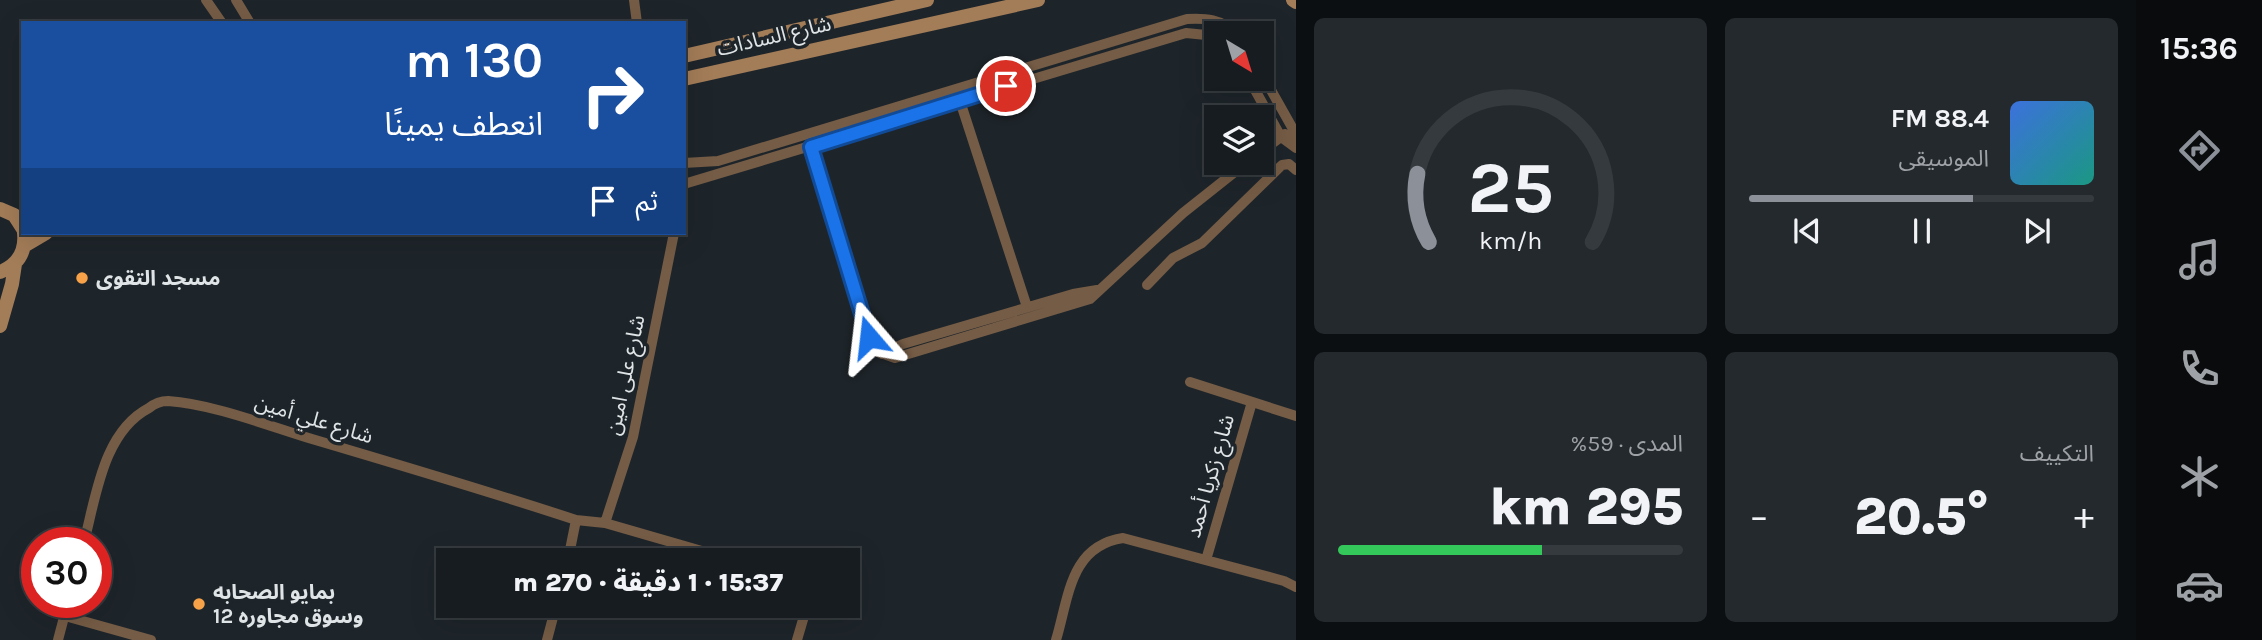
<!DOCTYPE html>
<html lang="ar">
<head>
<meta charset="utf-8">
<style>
	:root { --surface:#161c20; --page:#23292d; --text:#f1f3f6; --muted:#9ea1a5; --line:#353a3e; --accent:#8c9099 }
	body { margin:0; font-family:Karla,"Noto Sans Arabic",sans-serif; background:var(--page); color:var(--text); direction:rtl; height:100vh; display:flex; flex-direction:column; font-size:26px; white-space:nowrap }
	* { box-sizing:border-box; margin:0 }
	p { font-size:23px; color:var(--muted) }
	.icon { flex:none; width:38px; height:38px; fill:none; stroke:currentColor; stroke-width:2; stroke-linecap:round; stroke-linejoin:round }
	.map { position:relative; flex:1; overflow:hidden; direction:ltr }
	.side { display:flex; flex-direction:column; gap:18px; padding:18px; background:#0c0f12; width:840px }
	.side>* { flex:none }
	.banner { position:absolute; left:21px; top:21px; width:665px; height:214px; border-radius:0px; box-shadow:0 7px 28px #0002,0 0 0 2px var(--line); direction:rtl; background:#1a4fa0; color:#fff; overflow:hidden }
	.needle { width:46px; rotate:142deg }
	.buttons { position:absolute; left:1204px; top:21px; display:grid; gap:14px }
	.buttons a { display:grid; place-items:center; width:70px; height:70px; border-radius:0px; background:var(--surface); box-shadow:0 7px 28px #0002,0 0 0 2px var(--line); font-size:35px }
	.speed { position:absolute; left:21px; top:527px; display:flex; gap:14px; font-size:35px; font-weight:700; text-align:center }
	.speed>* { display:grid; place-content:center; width:91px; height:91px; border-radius:50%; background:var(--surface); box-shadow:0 7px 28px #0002,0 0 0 2px var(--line); line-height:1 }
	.speed .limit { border:10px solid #d22; background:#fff; color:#111 }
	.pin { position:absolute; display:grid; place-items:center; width:60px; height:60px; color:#fff; margin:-30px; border:4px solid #fff; border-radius:50%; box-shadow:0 2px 7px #0007 }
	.me { position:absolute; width:77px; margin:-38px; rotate:343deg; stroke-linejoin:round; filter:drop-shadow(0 0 5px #0008) }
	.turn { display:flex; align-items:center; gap:24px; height:147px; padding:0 28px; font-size:32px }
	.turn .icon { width:91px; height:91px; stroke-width:2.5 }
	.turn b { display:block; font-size:49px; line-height:60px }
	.then { display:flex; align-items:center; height:66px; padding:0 28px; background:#0003; gap:14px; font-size:26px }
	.big { font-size:52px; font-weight:800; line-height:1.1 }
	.side .widget { flex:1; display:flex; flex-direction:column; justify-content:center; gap:10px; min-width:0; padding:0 24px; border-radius:10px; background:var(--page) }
	.side .dial { align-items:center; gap:0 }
	.dial svg { height:182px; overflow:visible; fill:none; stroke:var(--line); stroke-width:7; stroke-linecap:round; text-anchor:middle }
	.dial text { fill:var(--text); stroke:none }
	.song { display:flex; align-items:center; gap:21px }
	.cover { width:84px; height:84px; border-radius:10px; background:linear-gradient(135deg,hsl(220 70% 55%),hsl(170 70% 35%)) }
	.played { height:7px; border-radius:4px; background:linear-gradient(90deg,var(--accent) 65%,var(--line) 65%) }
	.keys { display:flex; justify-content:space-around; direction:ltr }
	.heat { display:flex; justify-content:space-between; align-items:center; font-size:38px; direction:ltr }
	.charge { height:10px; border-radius:5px; background:linear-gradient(90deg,#34c759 59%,var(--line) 0) }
	.side .tiles { flex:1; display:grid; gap:18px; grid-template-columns:repeat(2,1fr) }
	.trip { position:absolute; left:436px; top:548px; width:424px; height:70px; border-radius:0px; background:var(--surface); box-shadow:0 7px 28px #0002,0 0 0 2px var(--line); font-weight:800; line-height:70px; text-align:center; direction:rtl }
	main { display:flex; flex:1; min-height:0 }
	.tabs { display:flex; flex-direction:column; width:126px; justify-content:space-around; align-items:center; background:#090b0d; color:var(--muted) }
	.tabs .icon { width:49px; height:49px }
	.tabs .current { color:var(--accent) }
	.tabs b { font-size:32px; color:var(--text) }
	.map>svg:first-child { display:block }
</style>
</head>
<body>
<main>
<nav class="tabs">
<b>15:36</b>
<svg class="icon current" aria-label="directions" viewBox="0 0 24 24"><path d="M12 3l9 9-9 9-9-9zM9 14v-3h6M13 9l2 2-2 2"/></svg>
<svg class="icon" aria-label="music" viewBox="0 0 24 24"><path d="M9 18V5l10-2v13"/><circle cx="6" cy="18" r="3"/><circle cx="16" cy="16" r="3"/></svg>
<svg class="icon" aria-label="phone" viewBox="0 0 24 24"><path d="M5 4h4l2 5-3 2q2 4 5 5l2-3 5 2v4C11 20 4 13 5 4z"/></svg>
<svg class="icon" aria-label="climate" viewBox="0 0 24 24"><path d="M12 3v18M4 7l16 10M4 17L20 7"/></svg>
<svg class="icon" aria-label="car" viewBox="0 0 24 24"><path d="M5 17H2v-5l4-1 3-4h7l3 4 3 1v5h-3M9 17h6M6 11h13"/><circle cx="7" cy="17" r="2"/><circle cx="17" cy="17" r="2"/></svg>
</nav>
<section class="side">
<div class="tiles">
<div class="widget">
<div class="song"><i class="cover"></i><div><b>88.4 FM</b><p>الموسيقى</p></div></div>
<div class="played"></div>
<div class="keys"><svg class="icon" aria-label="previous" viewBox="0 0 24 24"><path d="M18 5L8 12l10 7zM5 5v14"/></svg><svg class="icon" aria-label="pause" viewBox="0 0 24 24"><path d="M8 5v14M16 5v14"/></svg><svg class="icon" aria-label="next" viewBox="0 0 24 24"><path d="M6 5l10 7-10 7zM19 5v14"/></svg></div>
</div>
<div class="widget dial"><svg viewBox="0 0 100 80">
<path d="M14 69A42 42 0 1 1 86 69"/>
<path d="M14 69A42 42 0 0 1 9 39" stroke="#8c9099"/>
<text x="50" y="56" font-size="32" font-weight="700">25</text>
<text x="50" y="72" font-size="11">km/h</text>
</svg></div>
<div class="widget"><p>التكييف</p>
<div class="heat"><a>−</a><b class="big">20.5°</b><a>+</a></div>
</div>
<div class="widget"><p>المدى · 59%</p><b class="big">295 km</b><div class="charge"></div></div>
</div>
</section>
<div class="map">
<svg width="1296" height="640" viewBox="0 0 1296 640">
	<rect width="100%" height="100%" fill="#1e252a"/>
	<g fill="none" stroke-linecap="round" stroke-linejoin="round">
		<path stroke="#755c46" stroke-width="10" d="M206 0 222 23
			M236 0 250 23
			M634 0 637 23
			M1262 74 1293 129 1292 143
			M1249 79 1281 137 1296 148
			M960 101 1027 307
			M812 147 870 342 878 352 895 358 1090 299 1183 213 1246 163
			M1262 151 1285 134
			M684 163 718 161 1187 19C1206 18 1221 19 1235 33
			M684 184 1186 33 1216 36
			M1147 285 1173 258 1202 243 1282 165 1289 164 1296 170
			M882 354 903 344 1073 294 1097 290
			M1190 382 1296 416
			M576 520 605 523 733 560
			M605 523 633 437 674 233
			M84 542C96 497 103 432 149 408 154 404 162 401 168 401 213 404 269 426 312 439 400 465 488 491 576 520L568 560
			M1206 560 1252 402
			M65 616 151 640
			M58 640 68 602
			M547 640 556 606
			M797 640 807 606
			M1056 640C1069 597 1070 546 1123 538L1284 581 1296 587"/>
		<path stroke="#a37c58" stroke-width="14" d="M1293 0 1296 2
			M684 56 927 0
			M684 79 1038 0
			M0 209 14 215 23 229
			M24 246 46 233
			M0 272C18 265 26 252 24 233
			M0 326 12 284 15 264"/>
	</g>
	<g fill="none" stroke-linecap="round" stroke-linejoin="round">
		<g stroke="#114b97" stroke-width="18">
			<path id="route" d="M869 337 811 147 1006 86"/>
		</g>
		<use href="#route" stroke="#1a73e8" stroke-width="12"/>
	</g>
	<g fill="#f7a149" stroke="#1e252a" stroke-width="2.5">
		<circle cx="82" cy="278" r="7"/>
		<circle cx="199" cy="604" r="7"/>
	</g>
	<g text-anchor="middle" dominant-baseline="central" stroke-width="7" stroke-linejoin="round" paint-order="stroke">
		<g font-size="21" fill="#dfe4e7" stroke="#1e252a">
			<text transform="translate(774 36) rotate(-13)">شارع السادات</text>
			<text transform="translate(625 375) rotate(-78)">شارع على امين</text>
			<text transform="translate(314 419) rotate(17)">شارع علي أمين</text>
			<text transform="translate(1210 476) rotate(-74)">شارع زكريا أحمد</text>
		</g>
		<g font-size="21" font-weight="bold" fill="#dfe4e7" stroke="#1e252a" text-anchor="start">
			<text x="96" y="278">مسجد التقوى</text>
			<text x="213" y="592">بمايو الصحابه<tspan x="213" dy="24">وسوق مجاوره 12</tspan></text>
		</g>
	</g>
</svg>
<div class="buttons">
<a><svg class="needle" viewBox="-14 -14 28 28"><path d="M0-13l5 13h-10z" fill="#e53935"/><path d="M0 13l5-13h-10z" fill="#9ea1a5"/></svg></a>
<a><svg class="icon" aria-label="layers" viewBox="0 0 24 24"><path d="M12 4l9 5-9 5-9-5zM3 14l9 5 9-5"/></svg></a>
</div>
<div class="speed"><div class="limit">30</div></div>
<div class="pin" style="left:1006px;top:86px;background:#d93025"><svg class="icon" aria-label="arrive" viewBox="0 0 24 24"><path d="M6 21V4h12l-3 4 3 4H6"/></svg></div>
<svg class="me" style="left:869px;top:337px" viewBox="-20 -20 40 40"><path d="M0-17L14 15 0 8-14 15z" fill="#1a73e8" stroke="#fff" stroke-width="4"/></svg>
<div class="trip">15:37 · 1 دقيقة · 270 m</div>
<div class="banner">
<div class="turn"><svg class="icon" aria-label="right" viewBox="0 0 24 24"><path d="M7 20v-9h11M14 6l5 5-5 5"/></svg><div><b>130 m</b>انعطف يمينًا</div></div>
<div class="then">ثم<svg class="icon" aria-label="arrive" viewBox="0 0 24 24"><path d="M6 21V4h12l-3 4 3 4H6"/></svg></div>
</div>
</div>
</main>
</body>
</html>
